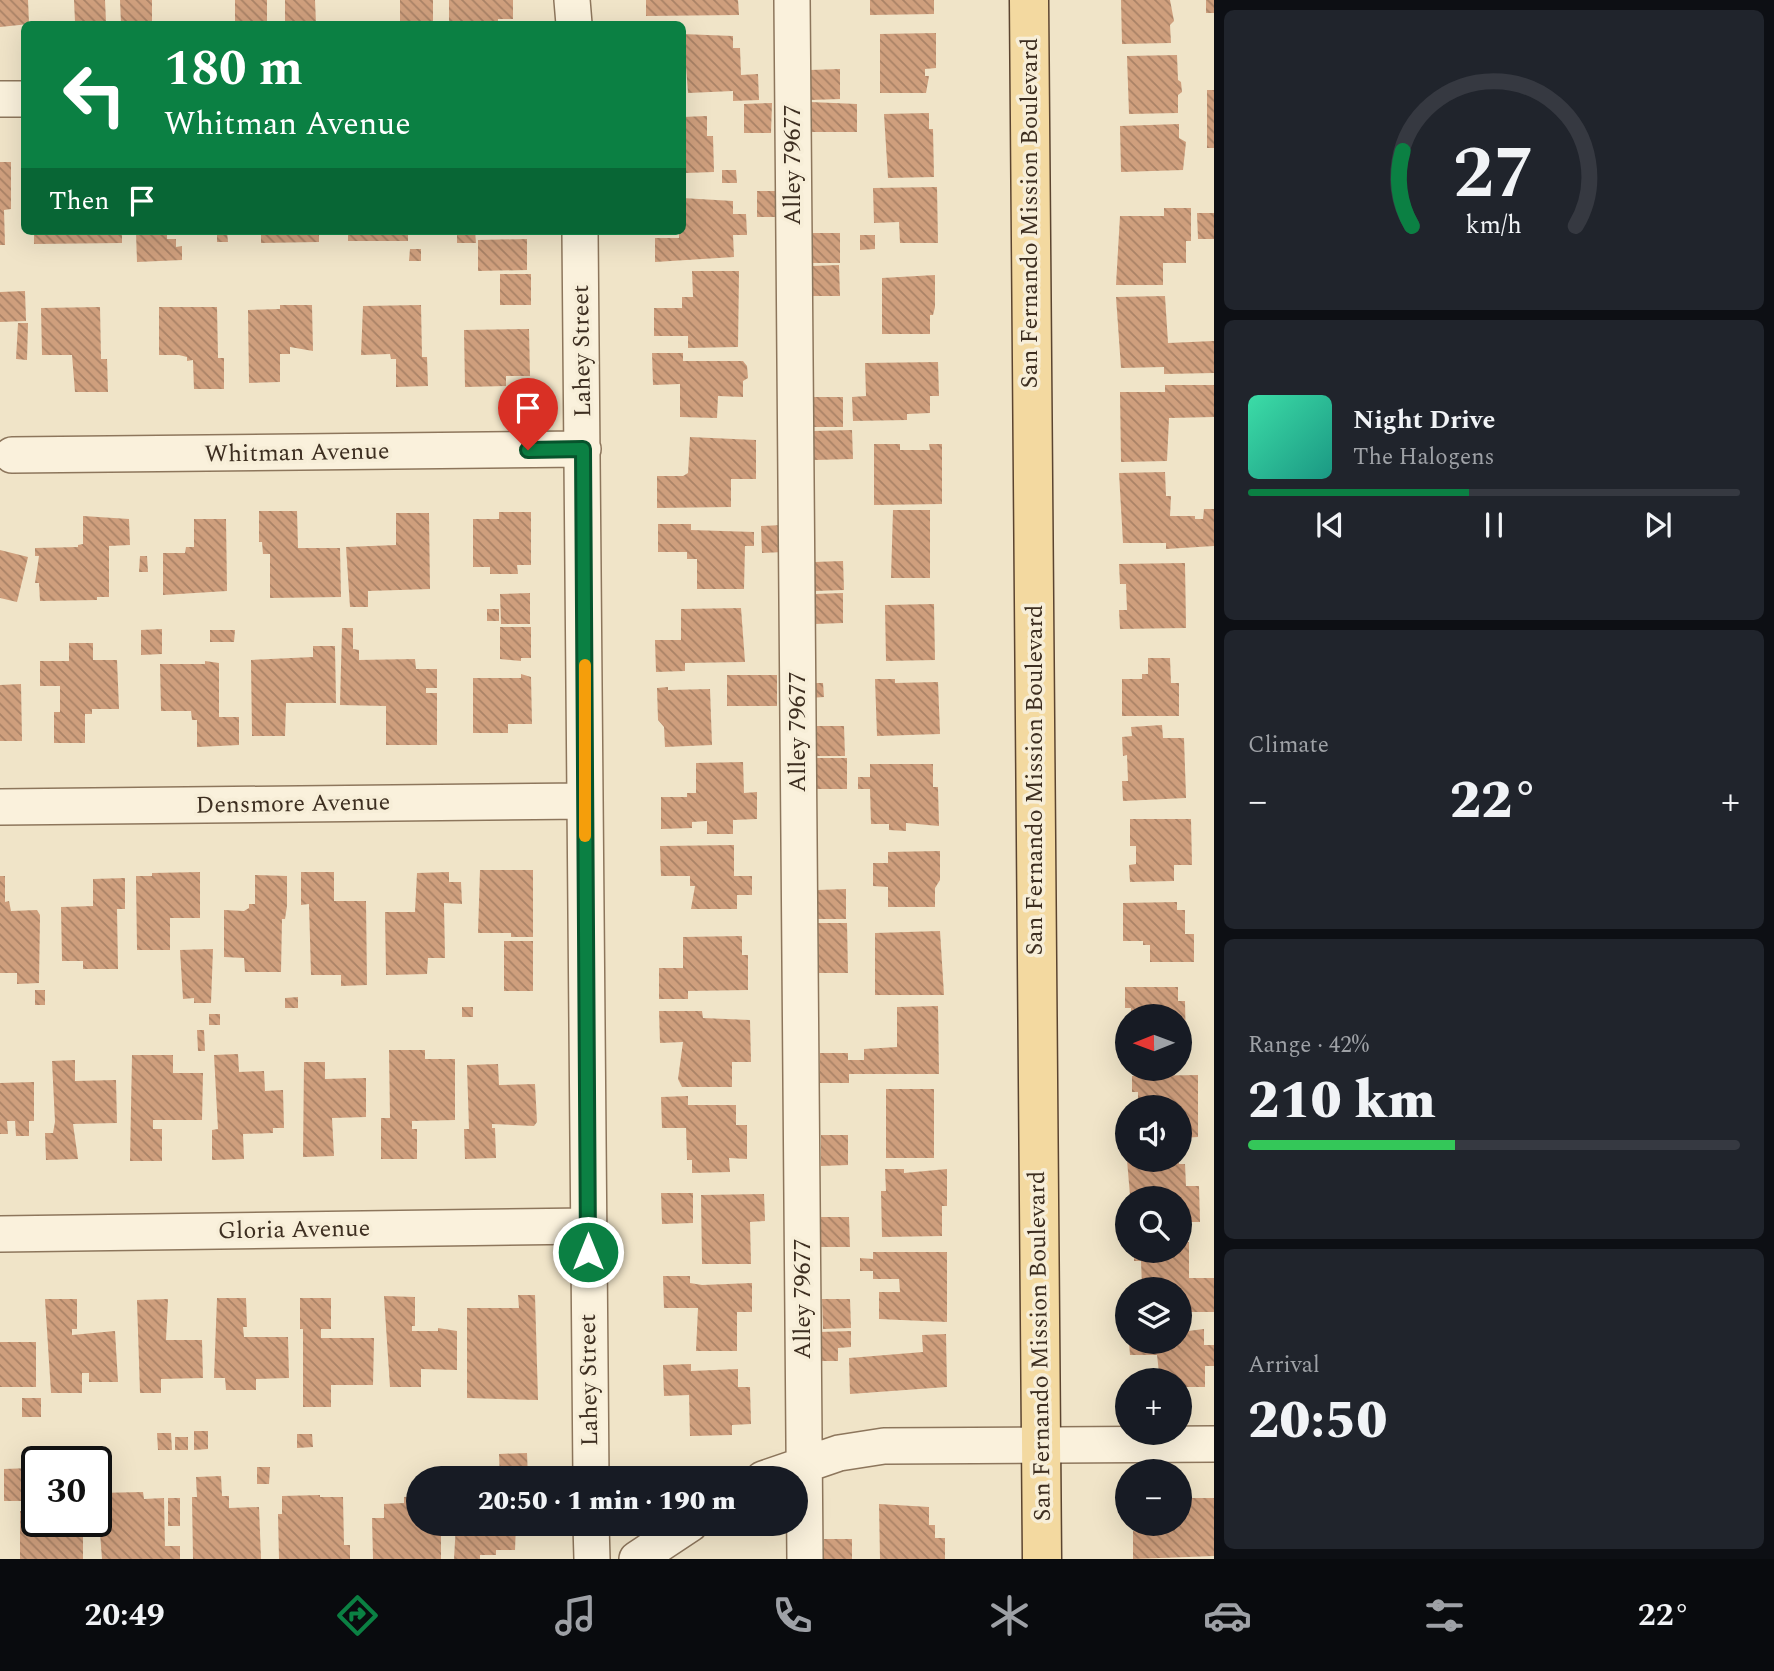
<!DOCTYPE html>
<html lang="en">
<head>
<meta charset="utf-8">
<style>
	:root { --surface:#171b24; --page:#20242c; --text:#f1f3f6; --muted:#9ea1a6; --line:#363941; --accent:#0b8043 }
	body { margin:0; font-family:Spectral,serif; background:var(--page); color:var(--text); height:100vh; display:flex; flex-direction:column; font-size:26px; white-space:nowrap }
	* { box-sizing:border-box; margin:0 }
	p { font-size:23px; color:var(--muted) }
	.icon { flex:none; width:38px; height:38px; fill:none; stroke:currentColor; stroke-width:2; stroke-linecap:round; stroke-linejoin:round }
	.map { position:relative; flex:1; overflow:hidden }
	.side { display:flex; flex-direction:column; gap:10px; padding:10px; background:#0d0f14; width:560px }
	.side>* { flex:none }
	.top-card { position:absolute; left:21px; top:21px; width:665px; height:214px; border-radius:10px; box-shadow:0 7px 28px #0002; background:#0b8043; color:#fff; overflow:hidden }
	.needle { width:46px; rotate:269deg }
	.tools { position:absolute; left:1115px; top:1004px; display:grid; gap:14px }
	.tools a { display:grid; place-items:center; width:77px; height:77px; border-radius:50%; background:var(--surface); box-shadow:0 7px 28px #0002; font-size:35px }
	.speed { position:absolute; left:21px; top:1446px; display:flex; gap:14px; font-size:35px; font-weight:700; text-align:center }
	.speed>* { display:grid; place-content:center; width:91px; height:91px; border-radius:50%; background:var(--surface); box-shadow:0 7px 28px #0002; line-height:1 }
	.speed .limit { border:4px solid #111; border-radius:10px; background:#fff; color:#111 }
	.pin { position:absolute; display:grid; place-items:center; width:60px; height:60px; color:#fff; margin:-72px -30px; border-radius:50% 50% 50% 0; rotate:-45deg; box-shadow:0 0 7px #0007 }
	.pin .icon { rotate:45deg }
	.me { position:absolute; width:77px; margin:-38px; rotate:0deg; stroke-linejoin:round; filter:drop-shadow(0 0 5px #0008) }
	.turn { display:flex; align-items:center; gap:24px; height:147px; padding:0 28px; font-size:32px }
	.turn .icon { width:91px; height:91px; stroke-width:2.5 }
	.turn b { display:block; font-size:49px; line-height:60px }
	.then { display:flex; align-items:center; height:66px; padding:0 28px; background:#0003; gap:14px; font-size:26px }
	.big { font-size:52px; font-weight:800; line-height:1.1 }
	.side .tile { flex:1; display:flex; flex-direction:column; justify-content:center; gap:10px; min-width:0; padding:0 24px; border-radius:10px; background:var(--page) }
	.side .dial { align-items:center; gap:0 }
	.dial svg { height:182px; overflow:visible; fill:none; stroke:var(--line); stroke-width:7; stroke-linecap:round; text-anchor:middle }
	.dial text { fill:var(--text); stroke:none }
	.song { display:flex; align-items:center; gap:21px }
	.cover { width:84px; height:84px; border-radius:10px; background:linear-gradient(135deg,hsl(160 70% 55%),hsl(170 70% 35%)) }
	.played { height:7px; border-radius:4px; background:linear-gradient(90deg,var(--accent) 45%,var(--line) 45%) }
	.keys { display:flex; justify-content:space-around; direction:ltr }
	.heat { display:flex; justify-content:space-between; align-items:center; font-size:38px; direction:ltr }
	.charge { height:10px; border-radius:5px; background:linear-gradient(90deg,#34c759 42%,var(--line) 0) }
	.trip { position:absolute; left:406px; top:1466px; width:402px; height:70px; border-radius:35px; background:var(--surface); box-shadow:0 7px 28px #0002; font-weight:800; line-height:70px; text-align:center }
	.tabs { display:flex; height:112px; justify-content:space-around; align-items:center; background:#090b0e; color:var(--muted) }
	.tabs .icon { width:49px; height:49px }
	.tabs .on { color:var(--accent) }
	.tabs b { font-size:32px; color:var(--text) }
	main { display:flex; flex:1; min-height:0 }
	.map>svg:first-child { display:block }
</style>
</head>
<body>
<main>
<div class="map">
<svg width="1214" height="1559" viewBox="0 0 1214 1559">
	<defs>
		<pattern id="building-back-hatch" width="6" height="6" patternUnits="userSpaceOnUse" patternTransform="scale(1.75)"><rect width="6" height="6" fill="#cf9f7d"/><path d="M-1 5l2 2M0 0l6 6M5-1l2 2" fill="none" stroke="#a98266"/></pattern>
	</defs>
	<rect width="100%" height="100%" fill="#f0e4c8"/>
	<path fill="url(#building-back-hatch)" d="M0 0H28L29 24 0 27Z
		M74 0H105L106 22H75Z
		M120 0H152V24H121Z
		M235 0H267V21L235 22Z
		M285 0H315L316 24H285Z
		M400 0H433V21H400Z
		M449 0H513V19H498V23H449Z
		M646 0H738L739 15 646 16Z
		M870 0H934V14L870 15Z
		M1121 0H1170L1174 21 1170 25 1171 43 1122 44Z
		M1206 0H1214V13H1206Z
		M936 33V68L925 69V76H929L926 93H880V34Z
		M682 34 733 36V48H740L741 75 758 74 759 100 733 101V91L688 93 686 66H682Z
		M1177 55 1178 80 1181 82 1182 92 1178 95V113L1129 114 1127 56Z
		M840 69V99L810 100V70Z
		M1207 90H1214V148H1207Z
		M810 102 857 104V132H811Z
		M772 103 771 133H744V104Z
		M929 113V129H933L934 177 888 178 884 114Z
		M707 116V136H713L714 172 685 173 682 170V117Z
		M1179 124V138L1186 142 1183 170 1121 172 1120 126Z
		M0 162H11V209L4 210 5 245H0Z
		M722 170H736L737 183H722Z
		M937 187 938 243H900L899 222 874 223 873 188Z
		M757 191H777V217H757Z
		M682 198 733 201V214H746L747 235H733L734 257 655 262V238H679V231H682Z
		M1164 208H1191V241H1186V263H1163V285H1116L1120 216H1164Z
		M1197 213H1214V239H1198Z
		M34 231H122V243L34 244Z
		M261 231H319V242L261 243Z
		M348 231H408V241H348Z
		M457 231H475L476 243H457Z
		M136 232H167V239H176V247L182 246V260L137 262Z
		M217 232H227L228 242H217Z
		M812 233H840V263H812Z
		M860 235H875V249L860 250Z
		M527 239V270L478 271V240Z
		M410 249H421V261H409Z
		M839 265 840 296H813L812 266Z
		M692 271H739L738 347 688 348V336H654V308H682V297H693Z
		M500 274H531V305H500Z
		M935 275V307L933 315H930V334H882V278Z
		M25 291 26 321 0 322V292Z
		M1165 296 1168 343 1214 341V373L1164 374V367L1121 368 1116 297Z
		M280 305H312L313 351 290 347V354H280V382L249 383 248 310 280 309Z
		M421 305 422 357H427L428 386 396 387V359H391L390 354 361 355 363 306Z
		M100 307 101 359H107L108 392H75L72 355H42L41 308Z
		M159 307H217L218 358H224V389H194L193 360 187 361V357L179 355H159Z
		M18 323H28L27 360 16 359Z
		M529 329 530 376H506V386L465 387 464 330Z
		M652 353H683V361H743L747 366 748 378 743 381V397L718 396 717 418 680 417V384L653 385Z
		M938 362 939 396H930V413L907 414V420L853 421 852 397 866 396 865 363Z
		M1165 385H1214V417L1169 418 1167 461 1121 462 1120 392H1165Z
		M812 397H843V427H813Z
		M852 430 853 459 814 460V431Z
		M690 437 756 440V479H731V507L657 508V476H683L688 473Z
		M874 444H900V450H930L929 444H942V504L874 505Z
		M1165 472 1166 496H1171L1170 516H1195V519H1203L1204 509H1214V546L1166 549V543H1123L1119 473Z
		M893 510H930V578H891Z
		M259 511H297L298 548H340L341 597 270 598V554H263L262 542H259Z
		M499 512H531V565H517L518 574H490V567H473V519H499Z
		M396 513H429L430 589 368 591V607H350L346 547 396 545Z
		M83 516 129 519 130 545 109 546V597H97V600L40 601 39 583H35L39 556H35V548L78 547V545L83 544Z
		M194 519H226L227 591 163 595V553H185L186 547H194Z
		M658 524H691V530L754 532V546H745L744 589H697V559H687V552H658Z
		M782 525 783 552 762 553 761 526Z
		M0 550 28 557 17 602 0 598Z
		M140 556H147L148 572H139Z
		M843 561 844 590 815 591 814 562Z
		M1185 563 1186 628 1120 629 1119 610H1127L1126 584H1120L1119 564Z
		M530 593V624H501L500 594Z
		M843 593V623L815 624V594Z
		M934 604 935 660 886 661 885 605Z
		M741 608 745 662 685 663V671L656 672 655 640H681V609Z
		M487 609H499V621H487Z
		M500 627H531V658H521V661L500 659Z
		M342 628H353V649L359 650V660L415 659 416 669H437V688H426V693H437V745H386V706L340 705Z
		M162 629V654L141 655V630Z
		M210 630H235L234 642H210Z
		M69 643H93V660H117L119 709H92V714H85V743H54V712H60V686H40V661H69Z
		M313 646H335L336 703H286L285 736H252L251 660 313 657Z
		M1148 658H1170L1171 683H1179V716H1122V679H1142V674H1148Z
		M205 661 219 663V717H239V745L197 747V720H192L191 711H161L160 664H205Z
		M521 674 531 677 532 724H508V733H473V678H521Z
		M727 675H777V706H727Z
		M875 679H895V683L938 682 940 734 877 736Z
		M816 683H823L824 697 809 698V691Z
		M21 684 22 741H0V685Z
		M668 687V690L710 689 712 745 665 747 664 727 658 720 657 688Z
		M1162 725 1163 738H1184L1186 798 1123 801 1122 781H1128L1127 755 1123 756 1122 737 1132 736 1131 727Z
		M817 726H844L845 756H817Z
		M816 758H847V789H816Z
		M743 762 744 793 757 792V819L733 820V834H707V821L692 822V828L661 829V797H687V793H696V763Z
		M870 764H933V787H938L939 826 906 823V831L889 830V824H871L870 789H858V777H870Z
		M1130 819H1191L1192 865H1174V881L1130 882 1129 865 1136 864V846H1130Z
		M734 845V876H752V895H737V909H691L695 886H690V876H661L660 846Z
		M940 851V880L935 888V907H888V887L873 886V863H888V852Z
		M480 870H533V937H511V933H478Z
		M200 872V918H170V950H137L136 876H152V873Z
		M301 872H334V901H366L367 985 341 986V975H311L309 904 301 905Z
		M449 872V882H461L462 904 444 903 445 958H428L427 974 386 975 385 912H415L417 873Z
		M255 875 287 876V906L285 919H282L281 972H245L244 958 224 957V910L244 911 249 908V904H255Z
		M0 876H5V902L9 901 11 911 37 910 40 915 39 983 17 984V973H0Z
		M125 878V909H117L118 969H83V961H62L61 907 93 906V879Z
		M846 889V919H818V890Z
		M1177 902V910H1185V934H1194V962H1150V945H1143V941H1123V903Z
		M818 923H847L848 973H819Z
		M940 931 944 995H875V933Z
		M742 936V955H748V990L688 991V999H659V968H683V937Z
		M504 941H533V991H504Z
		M213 949 211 1003H194V998L183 999 180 950Z
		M1125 987H1178V1001H1185L1186 1050H1180V1017H1131V1008H1125Z
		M35 990H45V1005H35Z
		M298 997V1008H285V998Z
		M938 1006 939 1074H849V1083H820V1053H848V1060H864V1049L897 1047V1007Z
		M462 1007H473V1017H462Z
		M659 1011H702L703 1018 750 1020 751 1062H732V1087H682L678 1079 683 1042 660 1043Z
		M209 1014H220V1025H209Z
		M197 1030H204L205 1051H198Z
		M389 1050H425V1059H455V1120L412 1121V1129H417V1159H381V1118H390Z
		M238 1054 239 1072 264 1071 265 1091 283 1090 284 1128H273V1133L243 1134 244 1159 212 1160V1130L218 1129 214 1055Z
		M132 1055H173V1073H203L202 1120H153V1129H162V1161H130Z
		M75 1060V1081L116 1080 117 1123 73 1124 78 1159 46 1160 45 1133H53L55 1122 52 1061Z
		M304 1062H325V1079L366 1078V1117L332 1118 334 1156 303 1157Z
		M498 1064 499 1085 535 1084 537 1122 534 1126 492 1124V1128H495L496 1158 465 1159 464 1129H469L467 1065Z
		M1198 1075V1137L1180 1138V1108H1138V1092H1132V1076Z
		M34 1082V1121H29V1136H16L15 1121H7L8 1134H0V1083Z
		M886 1089H934V1158H886Z
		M688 1096V1105H736V1125H747V1159L729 1158 730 1172 692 1173V1160H687L686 1128H662L661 1097Z
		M821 1135H848V1165L821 1166Z
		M1127 1160H1179V1164H1185L1186 1186H1199L1200 1222H1180V1199L1130 1195Z
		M885 1169H904V1173L947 1169V1206H942V1236L882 1237 881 1191H886Z
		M661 1193H693V1223L662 1224Z
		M764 1194 765 1221 750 1222 751 1264H702L701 1195Z
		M821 1217H849L850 1247H821Z
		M1180 1242H1189V1278H1214V1312H1180V1290H1134V1287L1142 1286 1141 1261H1134V1251H1180Z
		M873 1252H947V1322L879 1319V1292H900L899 1279H873V1271H860V1258L873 1259Z
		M663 1276H690V1283L702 1285 752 1283V1312H737V1351H696L698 1308H664Z
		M518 1295H535L538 1400 467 1398V1308H519Z
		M384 1296 415 1297V1326H412V1331H438V1328L457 1331V1370L421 1369V1387H390Z
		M217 1298H246L247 1327H243L244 1337H288L289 1378 256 1379V1390H226L225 1378H214Z
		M300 1298H331V1329H321V1338H374L373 1385H331V1407H303V1329H300Z
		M45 1299H77V1329H72V1335L115 1331 118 1382H89V1373H82V1393H51Z
		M168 1299 166 1340H202L203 1378 161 1379V1393H140L137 1300Z
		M822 1299H850L851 1328 823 1329Z
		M1204 1329V1345H1214V1366H1205V1387H1180V1381H1160L1157 1355H1130L1129 1342H1180V1332Z
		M851 1331V1347L838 1348V1361H819V1332Z
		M946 1334 947 1387 850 1394 849 1358 923 1352 922 1335Z
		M0 1342H36V1387H0Z
		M691 1364V1371L738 1369V1387H750L751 1424 732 1425V1435L690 1436 689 1395 664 1396 663 1365Z
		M22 1398H41V1417H22Z
		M194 1431H208V1449L194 1450Z
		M157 1433H171L172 1450H158Z
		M297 1434H312L313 1447 297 1448Z
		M175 1437H188V1450H175Z
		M527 1453 528 1479H500L499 1454Z
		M257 1467H270L269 1484H257Z
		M31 1468V1501H4V1469Z
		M221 1476 222 1496H229V1508L259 1507 261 1559H193L192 1497H197L196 1477Z
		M143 1492 144 1499 164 1498 165 1546H180V1559H102L97 1493Z
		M320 1495V1497H343L344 1545H350V1559H279L278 1514H282V1496Z
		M418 1496V1524H441V1559H373L372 1518H384V1504L404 1503V1497Z
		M168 1498H180V1526H168Z
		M1180 1498H1214V1556L1133 1559V1531H1156V1526L1160 1524H1180Z
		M879 1504 929 1507V1525H935V1538H945V1559H880Z
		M20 1511H37V1521H83V1559H20Z
		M456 1524H516L515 1550H496V1555H480V1559H454Z
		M824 1539H852V1559H824Z"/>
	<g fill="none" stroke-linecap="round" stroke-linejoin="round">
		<g stroke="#8d765c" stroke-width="38">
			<path id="minor" d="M572 0 574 24
				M792 0 805 1559
				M0 99H24
				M580 231 591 1479
				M12 455 583 449
				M0 807 585 801
				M0 1234 588 1226
				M763 1479 839 1453 884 1446 1214 1444
				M591 1524 592 1559
				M637 1559 690 1524"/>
		</g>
		<g stroke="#5b4430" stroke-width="41">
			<path id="major" d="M1029 0 1042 1559"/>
		</g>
		<use href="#minor" stroke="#faf1dc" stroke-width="35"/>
		<use href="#major" stroke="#f3d9a0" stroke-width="38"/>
	</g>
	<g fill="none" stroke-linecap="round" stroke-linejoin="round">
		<g stroke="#07532c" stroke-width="18">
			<path id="route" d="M528 450 583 449 588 1252"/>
		</g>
		<use href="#route" stroke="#0b8043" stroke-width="12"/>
		<path stroke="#f59e0b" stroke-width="12" d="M585 665V836"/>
	</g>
	<g text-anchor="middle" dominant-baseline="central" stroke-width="7" stroke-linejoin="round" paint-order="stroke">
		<g font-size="24" fill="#3d2e20" stroke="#f7eed8">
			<text transform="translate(793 165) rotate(-90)">Alley 79677</text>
			<text transform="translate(1030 213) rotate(-90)">San Fernando Mission Boulevard</text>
			<text transform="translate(582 351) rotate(-91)">Lahey Street</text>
			<text transform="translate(297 453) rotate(-1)">Whitman Avenue</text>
			<text transform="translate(798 732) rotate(-90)">Alley 79677</text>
			<text transform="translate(1035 780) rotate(-90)">San Fernando Mission Boulevard</text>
			<text transform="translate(293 804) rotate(-1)">Densmore Avenue</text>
			<text transform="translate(294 1230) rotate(-1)">Gloria Avenue</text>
			<text transform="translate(803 1299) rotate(-90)">Alley 79677</text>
			<text transform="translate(1040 1346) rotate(-91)">San Fernando Mission Boulevard</text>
			<text transform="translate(589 1380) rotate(-91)">Lahey Street</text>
		</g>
	</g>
</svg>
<div class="tools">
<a><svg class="needle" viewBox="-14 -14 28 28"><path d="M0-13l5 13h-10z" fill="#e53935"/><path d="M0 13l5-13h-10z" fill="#9ea1a6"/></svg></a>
<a><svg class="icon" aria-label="sound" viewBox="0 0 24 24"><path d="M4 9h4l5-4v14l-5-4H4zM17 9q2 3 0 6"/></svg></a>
<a><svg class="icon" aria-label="search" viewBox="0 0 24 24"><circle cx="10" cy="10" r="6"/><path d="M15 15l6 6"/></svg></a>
<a><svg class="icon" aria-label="layers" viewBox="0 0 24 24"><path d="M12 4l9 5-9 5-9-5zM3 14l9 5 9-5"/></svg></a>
<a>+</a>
<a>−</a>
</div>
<div class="speed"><div class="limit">30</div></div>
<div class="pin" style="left:528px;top:450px;background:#d93025"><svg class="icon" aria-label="arrive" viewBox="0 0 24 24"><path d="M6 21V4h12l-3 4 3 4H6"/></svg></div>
<svg class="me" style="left:588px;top:1252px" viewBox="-20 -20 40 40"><circle r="17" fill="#0b8043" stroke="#fff" stroke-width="3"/><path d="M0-11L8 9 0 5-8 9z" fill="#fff"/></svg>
<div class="trip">20:50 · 1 min · 190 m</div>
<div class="top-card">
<div class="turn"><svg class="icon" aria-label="left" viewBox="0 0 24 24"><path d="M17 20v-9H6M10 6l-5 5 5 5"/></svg><div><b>180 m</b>Whitman Avenue</div></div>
<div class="then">Then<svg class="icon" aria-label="arrive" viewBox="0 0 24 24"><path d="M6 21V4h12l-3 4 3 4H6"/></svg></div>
</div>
</div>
<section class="side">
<div class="tile dial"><svg viewBox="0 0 100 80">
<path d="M14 69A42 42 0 1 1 86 69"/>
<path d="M14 69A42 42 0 0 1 10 36" stroke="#0b8043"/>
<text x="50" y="56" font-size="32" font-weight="700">27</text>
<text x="50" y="72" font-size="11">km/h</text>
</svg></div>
<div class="tile">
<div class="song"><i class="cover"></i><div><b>Night Drive</b><p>The Halogens</p></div></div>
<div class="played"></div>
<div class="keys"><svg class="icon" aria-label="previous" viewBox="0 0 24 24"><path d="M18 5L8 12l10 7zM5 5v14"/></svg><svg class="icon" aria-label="pause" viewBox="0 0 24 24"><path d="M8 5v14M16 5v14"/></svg><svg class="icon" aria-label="next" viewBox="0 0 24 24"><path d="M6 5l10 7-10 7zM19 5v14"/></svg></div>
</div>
<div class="tile"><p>Climate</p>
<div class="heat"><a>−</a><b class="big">22°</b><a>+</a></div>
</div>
<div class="tile"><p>Range · 42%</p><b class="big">210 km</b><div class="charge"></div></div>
<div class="tile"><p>Arrival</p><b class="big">20:50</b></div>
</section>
</main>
<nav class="tabs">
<b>20:49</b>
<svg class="icon on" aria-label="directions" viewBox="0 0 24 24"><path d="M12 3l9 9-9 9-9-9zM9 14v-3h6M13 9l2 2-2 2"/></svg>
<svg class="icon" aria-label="music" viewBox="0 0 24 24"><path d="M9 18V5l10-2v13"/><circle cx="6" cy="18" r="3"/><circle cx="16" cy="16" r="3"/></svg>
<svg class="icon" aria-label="phone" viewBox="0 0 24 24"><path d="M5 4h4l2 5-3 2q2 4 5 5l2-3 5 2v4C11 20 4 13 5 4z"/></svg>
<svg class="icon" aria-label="climate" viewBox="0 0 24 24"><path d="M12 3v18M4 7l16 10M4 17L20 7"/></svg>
<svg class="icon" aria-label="car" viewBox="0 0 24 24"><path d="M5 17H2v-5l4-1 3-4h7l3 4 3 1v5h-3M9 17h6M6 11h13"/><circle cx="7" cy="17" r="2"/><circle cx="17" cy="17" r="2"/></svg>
<svg class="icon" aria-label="filters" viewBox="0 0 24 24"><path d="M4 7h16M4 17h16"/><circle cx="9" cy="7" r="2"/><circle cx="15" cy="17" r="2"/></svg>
<b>22°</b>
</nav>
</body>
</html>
